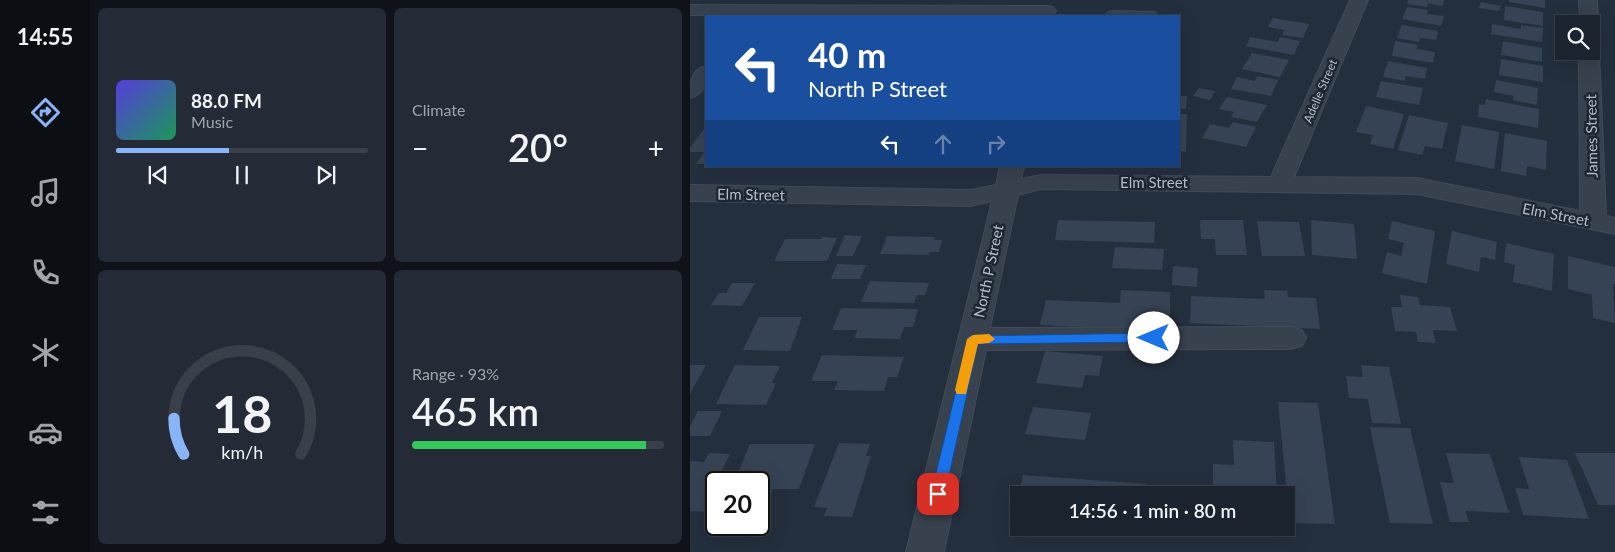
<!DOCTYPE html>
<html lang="en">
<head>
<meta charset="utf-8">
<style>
	:root { --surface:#1b232e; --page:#242b36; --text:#f1f3f6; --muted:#a0a4aa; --line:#39404a; --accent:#8ab4f8 }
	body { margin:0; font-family:Lato,sans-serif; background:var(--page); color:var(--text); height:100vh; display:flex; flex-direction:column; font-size:19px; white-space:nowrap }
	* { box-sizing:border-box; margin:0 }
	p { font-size:16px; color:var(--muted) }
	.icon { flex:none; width:28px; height:28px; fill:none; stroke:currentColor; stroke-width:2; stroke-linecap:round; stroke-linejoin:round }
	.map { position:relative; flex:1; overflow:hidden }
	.side { display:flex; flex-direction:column; gap:8px; padding:8px; background:#0f1319; width:600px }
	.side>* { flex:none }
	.top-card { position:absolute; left:15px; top:15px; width:475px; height:152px; border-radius:0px; box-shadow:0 5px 20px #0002,0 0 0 1px var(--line); background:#1a4fa0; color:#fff; overflow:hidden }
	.tools { position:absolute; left:865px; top:15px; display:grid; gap:10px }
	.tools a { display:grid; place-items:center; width:45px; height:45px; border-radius:0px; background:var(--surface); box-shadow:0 5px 20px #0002,0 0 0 1px var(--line); font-size:25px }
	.speed { position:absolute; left:15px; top:471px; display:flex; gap:10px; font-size:25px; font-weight:700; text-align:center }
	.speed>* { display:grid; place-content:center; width:65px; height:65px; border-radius:50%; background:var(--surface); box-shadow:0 5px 20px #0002,0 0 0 1px var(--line); line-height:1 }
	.speed .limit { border:2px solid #111; border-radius:8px; background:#fff; color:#111 }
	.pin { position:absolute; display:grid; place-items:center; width:42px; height:42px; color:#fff; margin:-21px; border-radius:10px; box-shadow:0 2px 8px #0006 }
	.me { position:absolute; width:55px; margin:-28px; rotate:270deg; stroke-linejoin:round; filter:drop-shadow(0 0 4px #0008) }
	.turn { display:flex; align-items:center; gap:18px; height:105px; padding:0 20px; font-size:22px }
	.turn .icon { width:65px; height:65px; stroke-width:2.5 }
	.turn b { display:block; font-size:35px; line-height:42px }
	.lanes { display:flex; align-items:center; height:48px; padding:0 20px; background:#0003; justify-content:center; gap:25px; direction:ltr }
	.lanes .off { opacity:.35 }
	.big { font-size:38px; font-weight:600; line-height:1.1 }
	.side .card { flex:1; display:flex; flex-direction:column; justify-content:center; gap:8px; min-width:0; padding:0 18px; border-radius:8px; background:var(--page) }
	.side .dial { align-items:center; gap:0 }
	.dial svg { height:130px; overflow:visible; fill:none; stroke:var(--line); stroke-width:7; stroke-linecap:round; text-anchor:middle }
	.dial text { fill:var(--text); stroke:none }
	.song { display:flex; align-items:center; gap:15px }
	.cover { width:60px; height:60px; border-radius:8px; background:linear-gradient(135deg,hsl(250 70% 55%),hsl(150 70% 35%)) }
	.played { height:5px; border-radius:2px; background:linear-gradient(90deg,var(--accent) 45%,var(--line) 45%) }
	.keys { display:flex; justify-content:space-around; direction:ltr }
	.heat { display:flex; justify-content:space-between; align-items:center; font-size:28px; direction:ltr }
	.charge { height:8px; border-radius:4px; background:linear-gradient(90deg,#34c759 93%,var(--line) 0) }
	.side .tiles { flex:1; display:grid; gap:8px; grid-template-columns:repeat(2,1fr) }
	.trip { position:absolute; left:320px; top:486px; width:285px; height:50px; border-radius:0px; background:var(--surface); box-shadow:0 5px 20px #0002,0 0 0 1px var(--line); font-weight:600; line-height:50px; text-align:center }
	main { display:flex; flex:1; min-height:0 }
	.menu { display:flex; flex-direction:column; width:90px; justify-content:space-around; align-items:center; background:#0b0e12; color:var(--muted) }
	.menu .icon { width:35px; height:35px }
	.menu .active { color:var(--accent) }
	.menu b { font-size:22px; color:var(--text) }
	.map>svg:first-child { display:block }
</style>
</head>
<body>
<main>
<nav class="menu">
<b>14:55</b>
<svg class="icon active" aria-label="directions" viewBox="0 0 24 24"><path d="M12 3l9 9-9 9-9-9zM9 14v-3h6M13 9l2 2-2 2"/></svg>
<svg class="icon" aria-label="music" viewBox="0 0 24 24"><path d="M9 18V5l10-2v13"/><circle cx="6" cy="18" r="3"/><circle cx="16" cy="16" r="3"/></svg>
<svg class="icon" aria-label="phone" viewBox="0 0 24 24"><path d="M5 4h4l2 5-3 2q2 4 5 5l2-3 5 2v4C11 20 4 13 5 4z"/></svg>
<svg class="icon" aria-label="climate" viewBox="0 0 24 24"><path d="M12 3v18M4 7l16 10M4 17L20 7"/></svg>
<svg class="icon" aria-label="car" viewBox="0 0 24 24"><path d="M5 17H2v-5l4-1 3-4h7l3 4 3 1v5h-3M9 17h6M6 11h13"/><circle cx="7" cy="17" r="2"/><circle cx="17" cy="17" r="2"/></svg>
<svg class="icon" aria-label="filters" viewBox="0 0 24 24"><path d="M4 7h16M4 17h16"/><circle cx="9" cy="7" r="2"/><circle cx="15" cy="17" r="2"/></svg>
</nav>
<section class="side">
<div class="tiles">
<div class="card">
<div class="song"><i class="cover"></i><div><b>88.0 FM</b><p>Music</p></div></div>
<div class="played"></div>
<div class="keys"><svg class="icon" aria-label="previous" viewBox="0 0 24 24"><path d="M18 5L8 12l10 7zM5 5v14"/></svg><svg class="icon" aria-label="pause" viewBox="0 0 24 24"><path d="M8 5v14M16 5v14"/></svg><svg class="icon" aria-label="next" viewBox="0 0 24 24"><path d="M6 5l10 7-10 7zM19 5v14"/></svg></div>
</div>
<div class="card"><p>Climate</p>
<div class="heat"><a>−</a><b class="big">20°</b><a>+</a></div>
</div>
<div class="card dial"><svg viewBox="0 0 100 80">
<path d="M14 69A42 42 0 1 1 86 69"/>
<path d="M14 69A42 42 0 0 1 8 47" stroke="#8ab4f8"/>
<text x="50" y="56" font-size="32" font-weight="700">18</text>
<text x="50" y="72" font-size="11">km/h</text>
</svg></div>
<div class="card"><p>Range · 93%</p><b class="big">465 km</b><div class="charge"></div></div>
</div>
</section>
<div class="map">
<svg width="925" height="552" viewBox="0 0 925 552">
	<rect width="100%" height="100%" fill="#242f3e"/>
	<path fill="#364354" d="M718 0H754L753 6 738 3 737 7 717 4Z
		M819 0H855V8L819 2Z
		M791 2 811 6 809 11 789 8Z
		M815 6 853 12V26L814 20Z
		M717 7 738 10 737 14 754 16 751 26 712 19Z
		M583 18 619 24 613 38 592 35 594 30 578 27Z
		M802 24 831 29V25L853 28 852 42 801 34Z
		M712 25 748 31 746 40 730 38 729 42 707 38Z
		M560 37 588 42 590 37 610 41 604 55 556 46Z
		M705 41 728 45 726 49 745 52 743 63 702 56Z
		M813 41 852 48V62L811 55Z
		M562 53 599 60 590 77 552 69Z
		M811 59 853 66V82L809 75Z
		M698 61 737 68 735 79 716 76 715 81 693 77Z
		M567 76 588 80 581 96 541 89 547 77 565 81Z
		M806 80 848 88 847 105 823 100 824 96 804 92Z
		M691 81 733 88 729 105 686 97Z
		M509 88 525 91 520 100 503 96Z
		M489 96H497L496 109H489Z
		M537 97 577 105 567 122 541 117 544 112 529 109Z
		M796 99 849 109 848 128 788 117 789 104 795 105Z
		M676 106 714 114 703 149 680 144 683 135 666 132Z
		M489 114H497L496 152 489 151Z
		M719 115 758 123 752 149 735 146 732 155 708 150Z
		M543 122 566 127 556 147 512 138 520 124 539 128Z
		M772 125 809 132 804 169 765 161Z
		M14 129H16V164H6L14 152H0V148Z
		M815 133 857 141 856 170 837 166 836 176 811 171Z
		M368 220 465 222 464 243 365 240Z
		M510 220H553L557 255H526L525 239H511Z
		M621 220 664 224 667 259 622 255Z
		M567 221 609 222 615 256H572Z
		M702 221 745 231 737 284 692 273 697 252 711 256 714 243 698 239Z
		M762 231 807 242 805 260 791 257 789 272 756 264Z
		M155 235 172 236 163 256H146Z
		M197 236 245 237 244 240H252L249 252H240L239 255 190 254Z
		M132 237 147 238 137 261H84L95 239H131Z
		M816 243 864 254 862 291 823 282 825 265 814 262Z
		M425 247 474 249 472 270 422 268Z
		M878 256 925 267V284H923L925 323 903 318 902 295 878 289Z
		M147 264 176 265 170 279H141Z
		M483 266 508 268 507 287 482 285Z
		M180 281 239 283 235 295H227L224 303 171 302Z
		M42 283H65L52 306 21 305 29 293H36Z
		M431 290 480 292V331L350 325 356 300 430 303Z
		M574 290 597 291 598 297 626 298 630 329 500 323 501 296 575 299Z
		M710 295 728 297 730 305 760 307 767 331 743 330 746 343 728 342 726 332 705 331 701 307H712Z
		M151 308 228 309 223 327H214L210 339 164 338 168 330H142Z
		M69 317H112L100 351 53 350Z
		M355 351 413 356 409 376 395 375 392 388 346 383Z
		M132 355 214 357 207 377H198L194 391 144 390 148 381H121Z
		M0 365H16L0 394Z
		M45 365 90 366 82 383H86L76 405 26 404Z
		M671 365 699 367 711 424 682 423 678 399 659 398 656 376 673 377Z
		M588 402 628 403 645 524 600 523Z
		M343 407 401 413 395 440 335 434Z
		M8 411H32L20 436H0V426Z
		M680 427 720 428 743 524 700 523Z
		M543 440 584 442 587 495H523V464L544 465Z
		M149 443 180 444 176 456H181L162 517 134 516 137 508 124 507Z
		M60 444H125L109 489H83L69 523V482H44Z
		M19 453 40 454 28 479H41L39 482H26L25 512 0 511V461L14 462Z
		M756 453 800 454 819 513 775 511 779 522H760L750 482 764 483Z
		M885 453H925V505H908Z
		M829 457 877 460 899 519 833 515 825 488 839 489Z
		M333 475 457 484 456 495H329Z"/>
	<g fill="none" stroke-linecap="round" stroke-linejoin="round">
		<g stroke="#414a57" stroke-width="2">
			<path id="minor" d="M660 0H678L604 177 727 178 890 211 889 51H901V46L909 51 916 216 925 218V234L727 194 351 189 328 195 300 328 601 327 612 330 616 338 612 346 601 349 296 350 254 552H216L302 201 280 206 0 201V185L280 190 306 185 310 166H334L331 179 351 175 581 177Z
				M889 0H907L908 24 905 28 901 29V24H890Z
				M0 5 357 6 363 7 366 11 363 15 357 16 0 15Z
				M424 11 465 12 468 16H415L418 12Z
				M16 66C17 80 16 94 0 98 0 84 0 70 16 66Z"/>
		</g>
		<use href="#minor" fill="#38414e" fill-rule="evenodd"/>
	</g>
	<path fill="#1a73e8" stroke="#114b97" d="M464 333 470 338 464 342 288 344 255 494 253 499 248 501 243 499 241 494 279 336Z"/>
	<path fill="#f59e0b" d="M299 334 305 339 299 343 288 344 276 394H267L265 390 277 339 283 335Z"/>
	<g text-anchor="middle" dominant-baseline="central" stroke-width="5" stroke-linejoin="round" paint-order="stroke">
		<g font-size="12" fill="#b4bcc9" stroke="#1d2633">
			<text transform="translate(630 91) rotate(-67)">Adelle Street</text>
		</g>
		<g font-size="15" fill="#b4bcc9" stroke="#1d2633">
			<text transform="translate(901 136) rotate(-91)">James Street</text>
			<text x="464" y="182">Elm Street</text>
			<text transform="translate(61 194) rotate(1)">Elm Street</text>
			<text transform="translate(866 214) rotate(11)">Elm Street</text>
			<text transform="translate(298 271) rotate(-78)">North P Street</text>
		</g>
	</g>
</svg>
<div class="tools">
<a><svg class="icon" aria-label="search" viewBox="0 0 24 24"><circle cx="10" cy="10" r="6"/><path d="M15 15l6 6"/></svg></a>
</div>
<div class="speed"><div class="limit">20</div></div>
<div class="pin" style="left:248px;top:494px;background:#d93025"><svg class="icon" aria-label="arrive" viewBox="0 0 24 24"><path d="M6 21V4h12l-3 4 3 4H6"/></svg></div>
<svg class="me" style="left:464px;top:338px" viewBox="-20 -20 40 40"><circle r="19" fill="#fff"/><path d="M0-13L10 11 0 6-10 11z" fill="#1a73e8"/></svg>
<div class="trip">14:56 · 1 min · 80 m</div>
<div class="top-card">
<div class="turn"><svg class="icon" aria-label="left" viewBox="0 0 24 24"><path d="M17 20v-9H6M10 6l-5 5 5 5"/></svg><div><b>40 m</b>North P Street</div></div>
<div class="lanes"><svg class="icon" aria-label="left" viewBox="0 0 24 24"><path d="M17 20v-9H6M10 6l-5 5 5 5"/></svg><svg class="icon off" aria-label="ahead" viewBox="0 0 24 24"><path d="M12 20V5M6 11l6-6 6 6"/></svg><svg class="icon off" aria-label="right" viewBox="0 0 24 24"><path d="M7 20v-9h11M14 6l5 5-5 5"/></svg></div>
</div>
</div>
</main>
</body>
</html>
